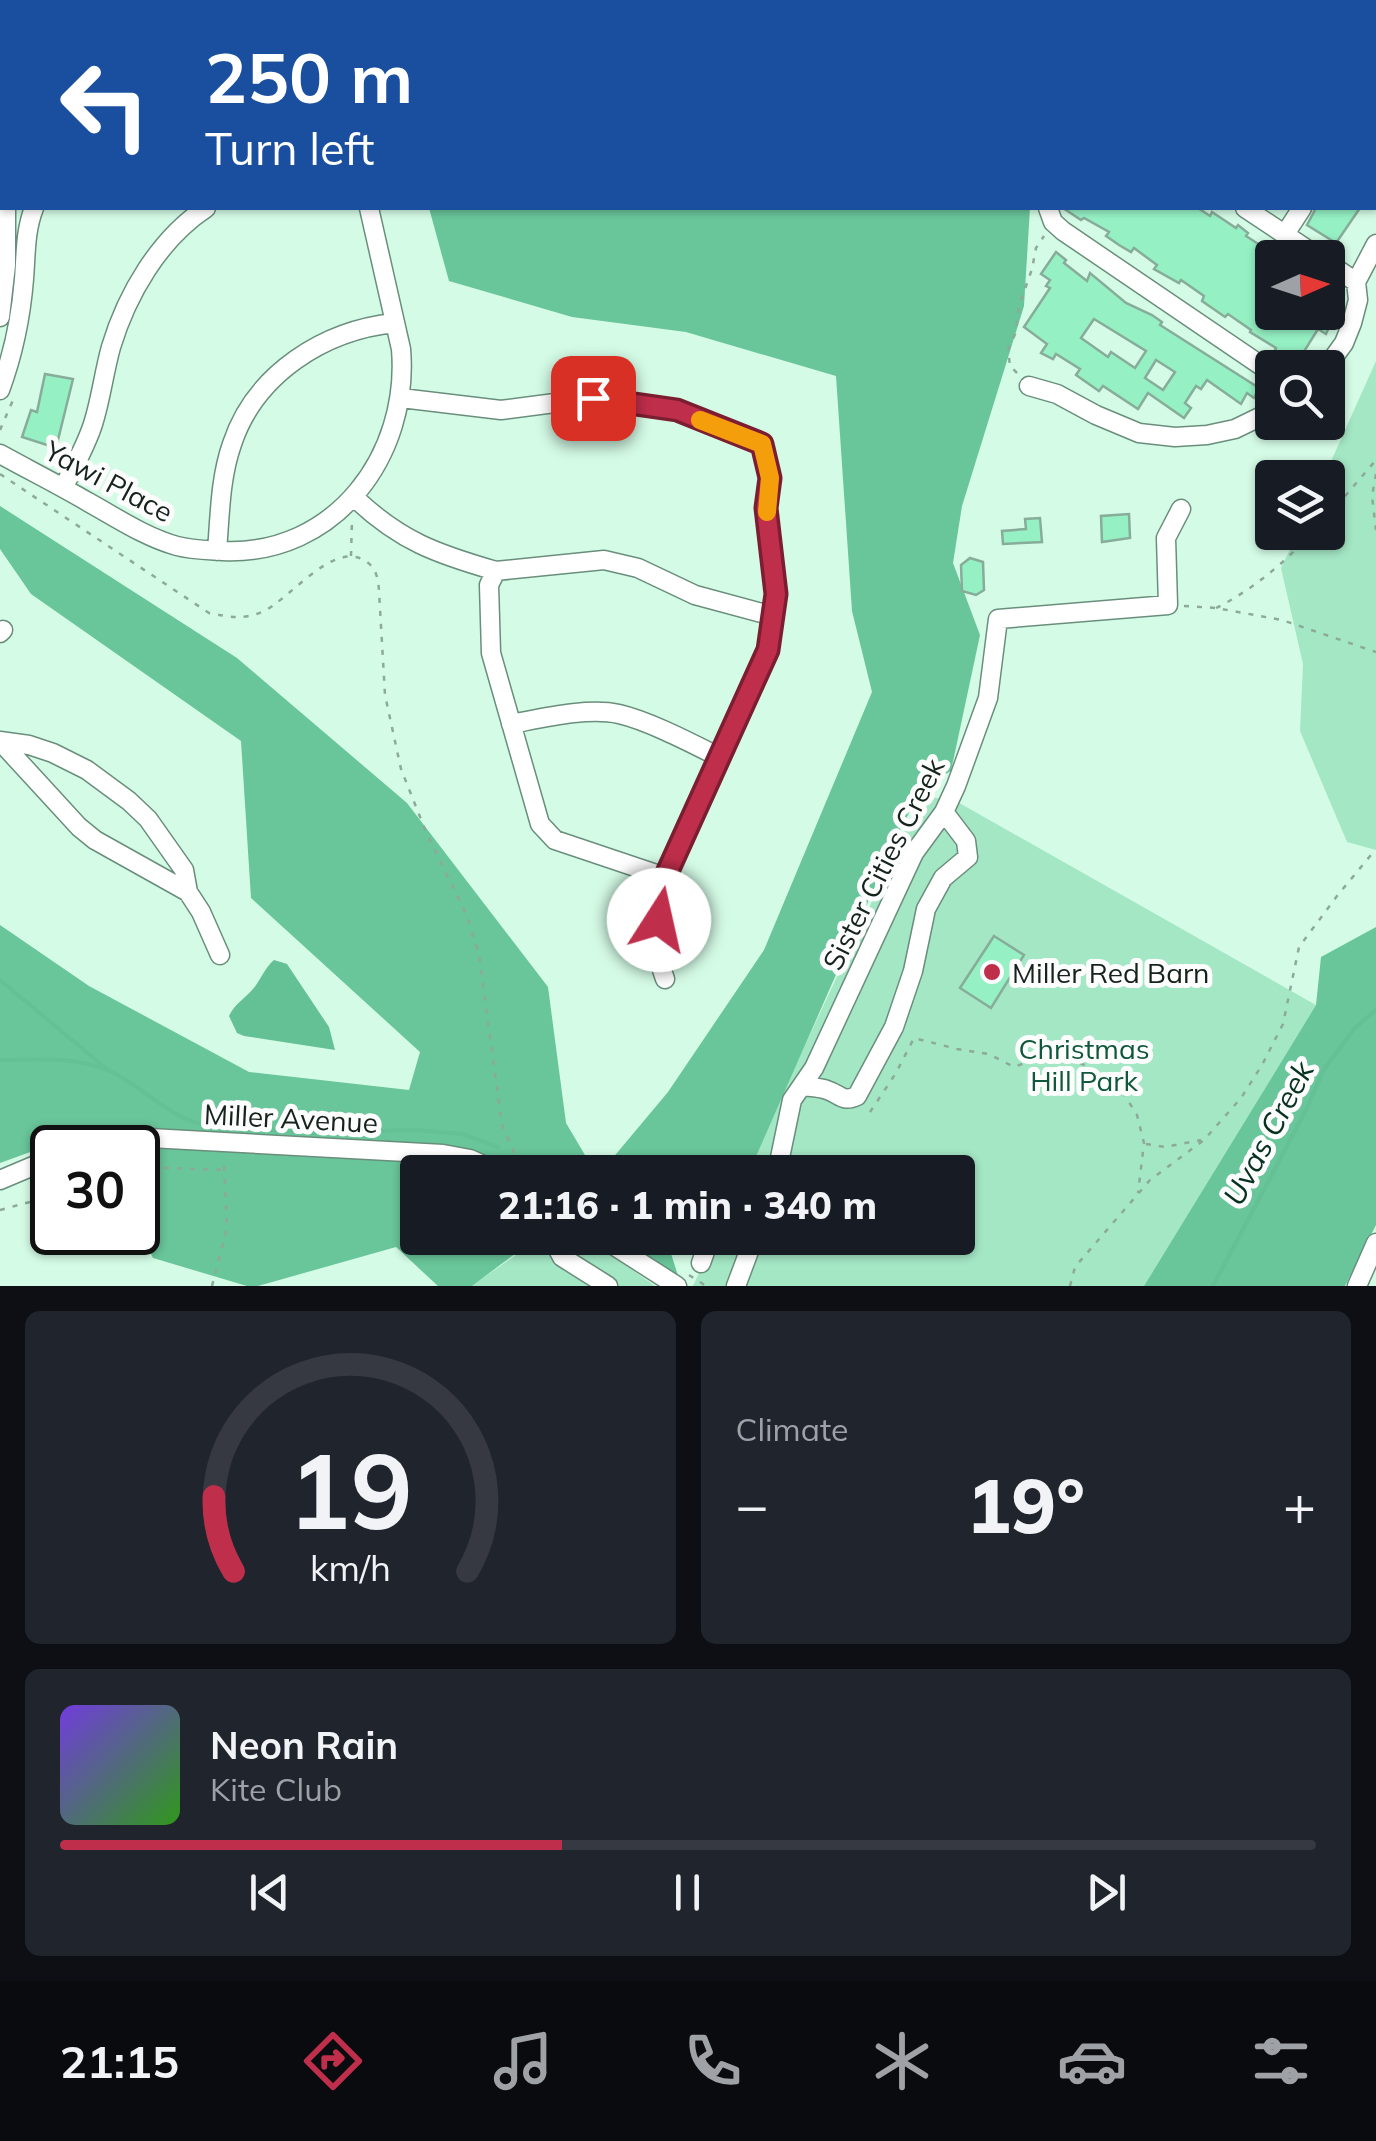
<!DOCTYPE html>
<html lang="en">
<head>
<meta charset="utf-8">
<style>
	:root { --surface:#171b24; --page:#20242c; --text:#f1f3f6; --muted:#9ea1a6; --line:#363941; --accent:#bf2e4b }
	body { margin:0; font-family:Mulish,sans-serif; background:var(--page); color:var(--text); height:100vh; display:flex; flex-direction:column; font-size:38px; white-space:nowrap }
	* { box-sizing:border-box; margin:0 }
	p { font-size:32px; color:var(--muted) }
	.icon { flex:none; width:55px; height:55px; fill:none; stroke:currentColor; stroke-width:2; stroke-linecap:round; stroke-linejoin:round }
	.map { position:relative; height:1286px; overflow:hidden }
	.side { display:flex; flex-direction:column; gap:25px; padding:25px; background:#0d0f14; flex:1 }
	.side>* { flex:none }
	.hud { position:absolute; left:0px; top:0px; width:1378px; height:210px; box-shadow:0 2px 8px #0004; background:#1a4fa0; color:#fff; overflow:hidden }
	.needle { width:65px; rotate:87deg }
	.tools { position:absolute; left:1255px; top:240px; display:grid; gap:20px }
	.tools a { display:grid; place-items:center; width:90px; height:90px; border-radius:10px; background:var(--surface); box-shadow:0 2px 8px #0004; font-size:50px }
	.speed { position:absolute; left:30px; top:1125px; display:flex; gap:20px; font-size:50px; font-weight:700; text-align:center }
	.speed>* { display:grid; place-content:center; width:130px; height:130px; border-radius:50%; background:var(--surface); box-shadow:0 2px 8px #0004; line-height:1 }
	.speed .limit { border:5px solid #111; border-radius:15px; background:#fff; color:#111 }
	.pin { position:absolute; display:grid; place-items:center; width:85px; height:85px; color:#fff; margin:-42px; border-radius:20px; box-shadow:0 5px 15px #0006 }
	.me { position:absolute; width:110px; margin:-55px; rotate:10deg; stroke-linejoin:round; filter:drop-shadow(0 0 8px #0008) }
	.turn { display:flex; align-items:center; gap:35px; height:210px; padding:0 40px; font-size:45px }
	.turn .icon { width:130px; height:130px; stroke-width:2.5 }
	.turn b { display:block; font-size:70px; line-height:85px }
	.big { font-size:75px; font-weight:800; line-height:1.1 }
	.side .tile { flex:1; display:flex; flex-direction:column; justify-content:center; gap:15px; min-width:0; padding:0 35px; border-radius:15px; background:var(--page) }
	.side .dial { align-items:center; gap:0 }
	.dial svg { height:260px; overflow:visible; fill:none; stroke:var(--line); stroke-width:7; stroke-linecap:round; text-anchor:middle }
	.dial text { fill:var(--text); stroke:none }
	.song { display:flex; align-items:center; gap:30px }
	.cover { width:120px; height:120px; border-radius:15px; background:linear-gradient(135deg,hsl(260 70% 55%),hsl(110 70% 35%)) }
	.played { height:10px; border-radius:5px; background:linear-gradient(90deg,var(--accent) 40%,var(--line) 40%) }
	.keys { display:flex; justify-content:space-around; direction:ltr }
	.heat { display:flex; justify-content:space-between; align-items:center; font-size:55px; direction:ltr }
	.side .tiles { flex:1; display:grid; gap:25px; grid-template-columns:1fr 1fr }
	.tile:last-child { grid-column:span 2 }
	.trip { position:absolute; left:400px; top:1155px; width:575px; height:100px; border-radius:10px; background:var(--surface); box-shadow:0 2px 8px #0004; font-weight:800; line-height:100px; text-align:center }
	.dock { display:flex; height:160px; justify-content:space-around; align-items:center; background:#090b0e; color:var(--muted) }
	.dock .icon { width:70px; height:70px }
	.dock .active { color:var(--accent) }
	.dock b { font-size:45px; color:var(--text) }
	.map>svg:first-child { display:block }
</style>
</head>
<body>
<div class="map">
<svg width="1376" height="1286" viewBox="0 0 1376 1286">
	<rect width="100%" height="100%" fill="#d4fbe6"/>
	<path fill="#a4e7c5" d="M1376 361V850L1347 842 1300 731 1303 664 1281 568 1298 533 1328 532V478L1324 477Z
		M921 796 954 800 1316 1005 1144 1286H693L715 1238H958V1172H746Z
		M541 1238H587L655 1286H471Z"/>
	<path fill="#69c59a" d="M429 208H1030L1024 306 962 506 953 563 980 635 951 771 923 786 897 836 754 1161 711 1159 704 1172H601L668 1092 764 950 872 692 852 611 836 376 686 332 572 317 449 281Z
		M0 506 237 658 407 803 548 987 566 1123 595 1172H418V1238H536L472 1286H438L396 1247 258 1286H247L153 1258 138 1228V1148L97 1147 88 1131 0 1163V925L89 986 249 1072 409 1090 420 1052 251 898 241 741 31 594 0 549Z
		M1376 927V1225L1345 1286H1144L1316 1005 1321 957Z
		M617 1238H673L669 1247 679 1279Z"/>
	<path fill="#64c095" d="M274 960 287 964 329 1027 335 1050 244 1036 237 1033 229 1016C236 1001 250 996 258 982 264 973 266 967 274 960Z"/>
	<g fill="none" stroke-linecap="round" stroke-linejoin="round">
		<path stroke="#64c095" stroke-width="4" d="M0 980 108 1070
			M0 1060C36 1060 76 1056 110 1071 143 1087 169 1118 206 1125L313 1133 416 1130 462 1134 498 1147
			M1213 1286 1306 1110 1324 1069 1355 1028 1376 1010"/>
	</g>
	<path fill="#95f1c4" stroke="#87ac99" stroke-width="2.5" fill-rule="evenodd" d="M1063 208H1198L1210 216 1212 212 1236 228 1238 225 1248 233 1246 236 1272 253V312H1327L1324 318 1331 323 1326 334 1318 329 1303 353 1307 355 1301 367 1275 350 1276 348 1250 332 1251 330 1228 314 1225 317 1202 301 1204 296 1181 280 1179 283 1154 269 1157 265 1134 248 1131 252 1119 245 1106 236 1109 232 1084 218 1081 220Z
		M1316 208H1360L1336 243 1307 225Z
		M1056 252 1066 260 1064 263 1087 281 1090 273 1126 303 1152 315 1162 322 1160 325 1259 388 1254 398 1247 393 1241 404 1207 380 1201 389 1196 386 1185 403 1191 408 1184 418 1148 393 1138 409 1103 386 1099 391 1076 375 1080 369 1056 354 1053 359 1041 353 1047 344 1024 327 1050 288 1046 286 1050 280 1041 274ZM1094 319 1146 351 1135 368 1111 352 1108 357 1081 338ZM1156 360 1175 372 1163 390 1145 378Z
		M45 374 73 379 56 448 22 437 31 410 37 412Z
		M1129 514 1130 538 1102 542 1101 516Z
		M1040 518 1042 542 1003 544 1002 531 1026 529 1025 519Z
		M970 558 983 562 984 590 976 595 962 591 961 565Z
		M994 936 1024 955 991 1008 960 988Z"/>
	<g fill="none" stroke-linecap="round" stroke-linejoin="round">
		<g stroke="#6a8e7c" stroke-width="21">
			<path id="minor" d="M55 0 56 2
				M372 0 374 2
				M653 0 655 2
				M1162 0 1166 2
				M1238 0 1242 2
				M174 2 179 0
				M321 2 323 0
				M404 2 408 0
				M1070 2 1071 0
				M1375 26 1376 25
				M1375 82 1376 83
				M0 102 2 107
				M1375 143 1376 144
				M0 151 2 149
				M1048 208 1053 222 1063 231 1272 373
				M1245 208 1320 258
				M1285 234 1302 208
				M1328 263 1356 282
				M0 317 6 265V208
				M1326 368 1344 343 1352 323 1358 300 1356 282 1376 244
				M1029 386 1057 394 1096 415 1139 433 1175 437 1207 435 1235 429 1272 411
				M0 390C13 355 21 316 24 279 26 254 25 231 34 208
				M401 398 501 410 593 398 677 410 762 444 769 478 766 508 776 594 768 649 662 884 657 955 665 979
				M0 454C29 470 59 485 88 502 117 518 145 537 177 546 192 550 207 550 223 551 335 556 410 455 401 349L369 208
				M63 488C74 467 86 446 93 424 101 399 104 372 111 347 127 294 159 239 206 208
				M355 498C400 541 437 554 496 571
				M217 551C220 515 220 478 232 444 255 374 324 330 395 323
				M0 633 3 630
				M511 724C543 718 588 707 619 714 649 721 691 743 719 757
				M0 741 29 745 53 753 87 770 129 801 148 819 184 870 188 892 201 912 220 955
				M0 741 79 827 95 840 188 892
				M665 877 555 840 540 824 491 653 489 585 496 571 604 560 638 568 695 595 773 616
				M802 1086C809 1087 820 1087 827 1090 840 1094 842 1103 857 1096L894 1027 913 971 926 909 943 878 968 857 966 841 944 812
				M78 1148 98 1141 150 1138 443 1154 470 1159 499 1172
				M777 1172 792 1100 814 1068 914 853 944 812 956 786 988 698 998 619 1168 605 1166 538 1181 509
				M0 1180 52 1158
				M552 1238 562 1257 608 1286
				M602 1238 677 1286
				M701 1263 710 1238
				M736 1286 754 1238
				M1357 1286 1376 1243"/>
		</g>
		<path stroke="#8ca999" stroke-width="2.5" stroke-dasharray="5 8" stroke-linecap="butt" d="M429 1V0
			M1017 373 1010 366 1008 350 1016 332 1019 306 1032 269 1036 248 1044 236
			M0 430 13 400
			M0 474 209 613C230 617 242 620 262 612 289 600 330 544 362 559 376 566 378 577 379 591L385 695 401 769 426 832 467 916 479 955 502 1125 517 1159 536 1172
			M1376 474 1372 496 1376 530
			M1328 516 1376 460
			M351 556 352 519
			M1184 606 1216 608 1282 620 1376 652
			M1216 608C1251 591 1286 562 1312 532
			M870 1112 896 1073 914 1038 957 1049 989 1054 1014 1067 1044 1056 1078 1062 1105 1075 1122 1091 1137 1115 1144 1143 1138 1193
			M1146 1144 1165 1147 1201 1140
			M138 1167 225 1170
			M0 1210 52 1196
			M689 1275 706 1286
			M212 1286 227 1228 224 1160
			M1070 1286 1075 1267 1150 1180 1204 1140 1241 1098 1262 1065 1283 1024 1299 947 1337 896 1376 849"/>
		<use href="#minor" stroke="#fff" stroke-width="18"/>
	</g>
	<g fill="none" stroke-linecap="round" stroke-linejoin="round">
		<g stroke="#7c1e31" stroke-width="25">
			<path id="route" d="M593 398 677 410 762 444 770 478 766 508 776 594 768 650 662 884 659 920"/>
		</g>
		<use href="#route" stroke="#bf2e4b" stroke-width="18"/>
		<path stroke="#f59e0b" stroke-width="18" d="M700 420 762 444 770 478 767 512"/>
	</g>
	<circle fill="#bf2e4b" stroke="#fdfdfd" stroke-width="4" cx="992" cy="972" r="10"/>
	<g text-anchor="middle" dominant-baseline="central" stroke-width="10" stroke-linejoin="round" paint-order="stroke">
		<g font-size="28" fill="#15231c" stroke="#fdfdfd">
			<text transform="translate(109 481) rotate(28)">Yawi Place</text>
			<text transform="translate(883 864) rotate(-63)">Sister Cities Creek</text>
			<text transform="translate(291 1118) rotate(3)">Miller Avenue</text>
		</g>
		<g font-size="28" fill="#15231c" stroke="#fdfdfd" text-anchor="start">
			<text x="1012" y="972">Miller Red Barn</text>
		</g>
		<g font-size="28" fill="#0f583c" stroke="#fdfdfd">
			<text x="1084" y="1048">Christmas<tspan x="1084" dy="32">Hill Park</tspan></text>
		</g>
		<g font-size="30" font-style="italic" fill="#073221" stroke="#fdfdfd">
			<text transform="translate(1268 1133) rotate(-62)">Uvas Creek</text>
		</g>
	</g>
</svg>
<div class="tools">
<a><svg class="needle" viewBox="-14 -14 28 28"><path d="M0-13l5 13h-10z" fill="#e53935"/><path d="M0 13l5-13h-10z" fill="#9ea1a6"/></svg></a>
<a><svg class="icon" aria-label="search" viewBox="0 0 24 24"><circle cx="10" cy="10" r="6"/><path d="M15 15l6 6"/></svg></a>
<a><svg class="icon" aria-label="layers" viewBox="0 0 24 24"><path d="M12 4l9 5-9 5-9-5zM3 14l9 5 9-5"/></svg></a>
</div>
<div class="speed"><div class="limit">30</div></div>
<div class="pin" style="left:593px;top:398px;background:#d93025"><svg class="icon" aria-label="arrive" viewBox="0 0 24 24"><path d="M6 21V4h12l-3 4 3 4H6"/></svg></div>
<svg class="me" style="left:659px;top:920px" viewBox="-20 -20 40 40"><circle r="19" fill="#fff"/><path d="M0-13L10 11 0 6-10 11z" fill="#bf2e4b"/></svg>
<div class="trip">21:16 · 1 min · 340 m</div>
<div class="hud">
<div class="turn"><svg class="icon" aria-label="left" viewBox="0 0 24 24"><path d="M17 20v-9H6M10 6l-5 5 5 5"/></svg><div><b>250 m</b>Turn left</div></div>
</div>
</div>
<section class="side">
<div class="tiles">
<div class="tile dial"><svg viewBox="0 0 100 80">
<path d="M14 69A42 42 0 1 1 86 69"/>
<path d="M14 69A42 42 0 0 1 8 46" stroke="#bf2e4b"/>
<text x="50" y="56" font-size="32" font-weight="700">19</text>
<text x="50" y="72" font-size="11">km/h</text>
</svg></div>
<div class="tile"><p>Climate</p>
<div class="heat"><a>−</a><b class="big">19°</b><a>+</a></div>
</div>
<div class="tile">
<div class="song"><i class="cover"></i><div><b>Neon Rain</b><p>Kite Club</p></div></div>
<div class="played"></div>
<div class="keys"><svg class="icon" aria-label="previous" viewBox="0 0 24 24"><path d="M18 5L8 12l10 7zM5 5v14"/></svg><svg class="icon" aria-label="pause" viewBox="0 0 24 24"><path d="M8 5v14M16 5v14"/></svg><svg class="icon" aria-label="next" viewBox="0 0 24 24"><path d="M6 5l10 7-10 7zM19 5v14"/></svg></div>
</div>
</div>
</section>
<nav class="dock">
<b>21:15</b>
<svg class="icon active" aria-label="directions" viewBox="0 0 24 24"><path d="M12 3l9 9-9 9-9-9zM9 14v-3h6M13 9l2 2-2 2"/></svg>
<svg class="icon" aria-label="music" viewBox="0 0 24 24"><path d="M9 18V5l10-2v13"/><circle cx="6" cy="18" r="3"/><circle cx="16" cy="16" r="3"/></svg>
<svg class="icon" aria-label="phone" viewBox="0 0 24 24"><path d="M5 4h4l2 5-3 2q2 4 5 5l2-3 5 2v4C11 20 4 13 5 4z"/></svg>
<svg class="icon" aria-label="climate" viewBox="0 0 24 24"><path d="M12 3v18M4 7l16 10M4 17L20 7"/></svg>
<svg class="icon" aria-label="car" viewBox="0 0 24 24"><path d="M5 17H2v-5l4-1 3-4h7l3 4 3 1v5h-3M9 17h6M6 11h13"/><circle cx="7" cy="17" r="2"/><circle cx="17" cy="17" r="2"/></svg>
<svg class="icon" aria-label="filters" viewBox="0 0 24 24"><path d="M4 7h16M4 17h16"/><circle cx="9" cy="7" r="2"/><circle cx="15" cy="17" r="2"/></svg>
</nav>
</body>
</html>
